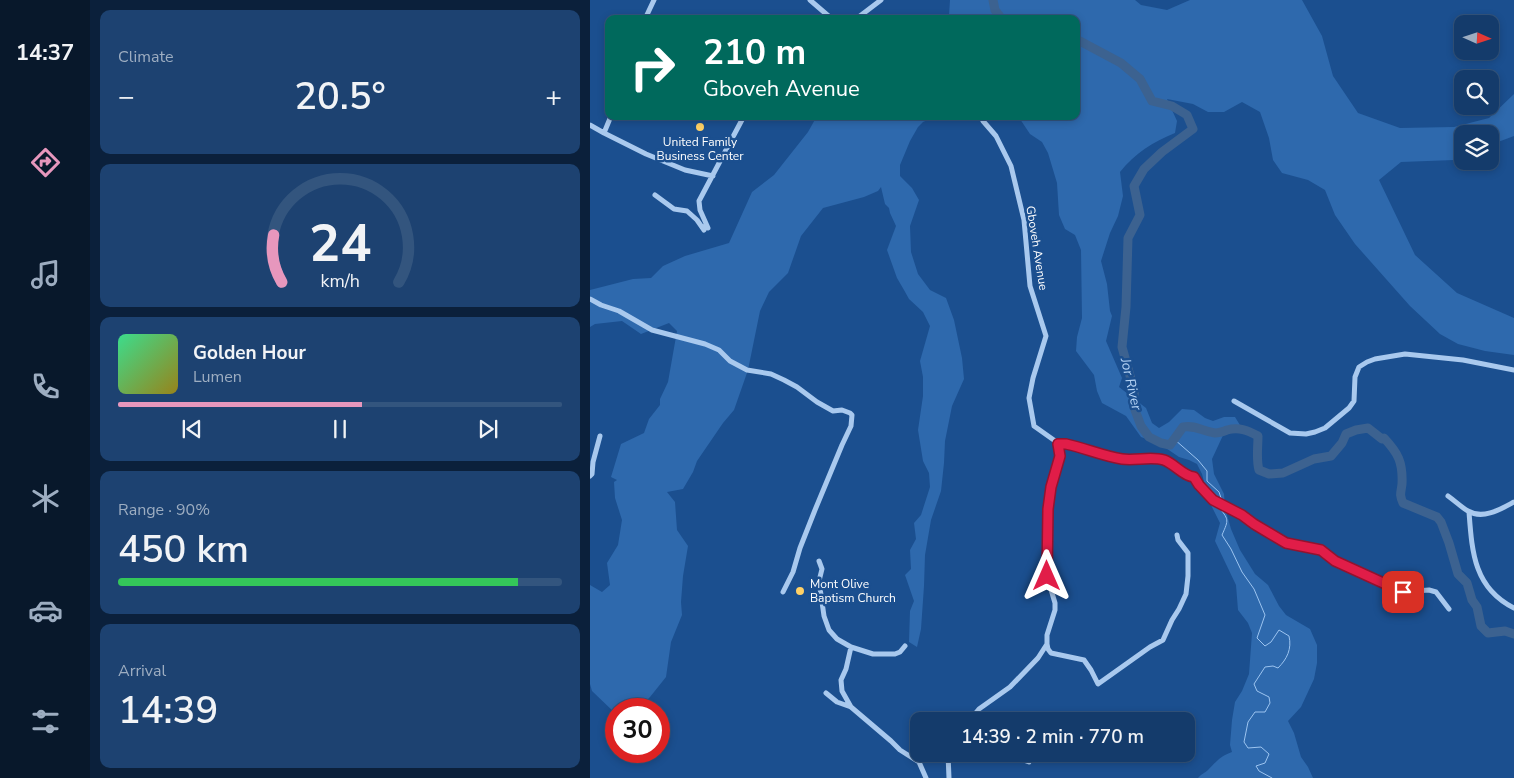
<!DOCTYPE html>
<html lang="en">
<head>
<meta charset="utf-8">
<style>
	:root { --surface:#143b6b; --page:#1d4271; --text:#f1f3f6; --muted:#9dadc1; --line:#33557e; --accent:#e797bd }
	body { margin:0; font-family:"Nunito Sans",sans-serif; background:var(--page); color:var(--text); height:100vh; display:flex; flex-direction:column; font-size:19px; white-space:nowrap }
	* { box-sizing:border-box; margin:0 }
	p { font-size:16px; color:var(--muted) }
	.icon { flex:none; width:28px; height:28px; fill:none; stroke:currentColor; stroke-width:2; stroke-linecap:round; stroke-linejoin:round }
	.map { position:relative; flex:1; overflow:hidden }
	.drawer { display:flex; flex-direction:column; gap:10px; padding:10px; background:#0b203b; width:500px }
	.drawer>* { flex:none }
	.top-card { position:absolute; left:15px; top:15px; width:475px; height:105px; border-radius:10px; box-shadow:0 2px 8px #0003,0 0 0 1px var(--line); background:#00695c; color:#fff; overflow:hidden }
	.needle { width:32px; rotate:93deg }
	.controls { position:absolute; left:864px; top:15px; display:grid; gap:10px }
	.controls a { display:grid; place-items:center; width:45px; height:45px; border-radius:10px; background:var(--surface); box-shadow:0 2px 8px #0003,0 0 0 1px var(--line); font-size:25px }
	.speed { position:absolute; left:15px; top:698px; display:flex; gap:10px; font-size:25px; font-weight:700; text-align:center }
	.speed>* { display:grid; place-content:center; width:65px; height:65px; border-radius:50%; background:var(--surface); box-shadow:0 2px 8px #0003,0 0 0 1px var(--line); line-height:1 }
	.speed .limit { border:8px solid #d22; background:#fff; color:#111 }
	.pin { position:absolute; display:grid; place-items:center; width:42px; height:42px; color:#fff; margin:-21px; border-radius:10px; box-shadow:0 2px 8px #0006 }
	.me { position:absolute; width:55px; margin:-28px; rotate:0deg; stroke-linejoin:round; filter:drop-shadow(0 0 4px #0008) }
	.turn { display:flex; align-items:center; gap:18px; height:105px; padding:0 15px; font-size:22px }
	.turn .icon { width:65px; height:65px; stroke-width:2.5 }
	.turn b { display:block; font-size:35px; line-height:42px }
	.big { font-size:38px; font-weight:600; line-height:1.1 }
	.drawer .widget { flex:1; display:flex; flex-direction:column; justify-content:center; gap:8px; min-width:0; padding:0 18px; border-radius:10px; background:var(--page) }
	.drawer .dial { align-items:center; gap:0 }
	.dial svg { height:130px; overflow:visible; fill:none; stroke:var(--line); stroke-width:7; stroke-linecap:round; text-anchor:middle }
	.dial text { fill:var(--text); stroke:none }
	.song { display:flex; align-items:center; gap:15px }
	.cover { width:60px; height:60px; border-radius:8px; background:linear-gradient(135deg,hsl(150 70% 55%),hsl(50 70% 35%)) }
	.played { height:5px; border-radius:2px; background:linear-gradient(90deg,var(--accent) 55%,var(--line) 55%) }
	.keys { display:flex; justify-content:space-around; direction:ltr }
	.heat { display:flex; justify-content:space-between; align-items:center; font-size:28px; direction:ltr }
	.charge { height:8px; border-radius:4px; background:linear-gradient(90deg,#34c759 90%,var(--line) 0) }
	.trip { position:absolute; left:320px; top:712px; width:285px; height:50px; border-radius:10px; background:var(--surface); box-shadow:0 2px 8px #0003,0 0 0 1px var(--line); font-weight:600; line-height:50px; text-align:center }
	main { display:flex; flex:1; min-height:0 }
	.tab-bar { display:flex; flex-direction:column; width:90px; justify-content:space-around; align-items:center; background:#08182b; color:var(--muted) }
	.tab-bar .icon { width:35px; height:35px }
	.tab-bar .on { color:var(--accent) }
	.tab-bar b { font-size:22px; color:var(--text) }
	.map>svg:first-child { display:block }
</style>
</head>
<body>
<main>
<nav class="tab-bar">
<b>14:37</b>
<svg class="icon on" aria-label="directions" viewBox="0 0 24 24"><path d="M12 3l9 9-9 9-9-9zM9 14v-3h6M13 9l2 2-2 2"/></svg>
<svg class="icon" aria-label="music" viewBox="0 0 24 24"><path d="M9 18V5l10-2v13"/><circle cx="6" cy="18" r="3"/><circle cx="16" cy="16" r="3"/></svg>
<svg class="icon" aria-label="phone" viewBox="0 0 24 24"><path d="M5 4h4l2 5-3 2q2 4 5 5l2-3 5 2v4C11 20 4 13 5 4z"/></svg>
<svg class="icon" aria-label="climate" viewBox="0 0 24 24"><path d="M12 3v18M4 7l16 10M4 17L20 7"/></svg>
<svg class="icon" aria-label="car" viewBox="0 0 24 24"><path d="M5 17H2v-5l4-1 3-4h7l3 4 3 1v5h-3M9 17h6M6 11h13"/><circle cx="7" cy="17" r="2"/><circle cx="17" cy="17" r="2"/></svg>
<svg class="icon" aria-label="filters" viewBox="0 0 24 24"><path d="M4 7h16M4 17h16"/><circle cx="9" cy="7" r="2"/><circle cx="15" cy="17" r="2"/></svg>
</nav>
<section class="drawer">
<div class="widget"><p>Climate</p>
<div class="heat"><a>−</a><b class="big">20.5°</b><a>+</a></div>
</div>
<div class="widget dial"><svg viewBox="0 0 100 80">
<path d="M14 69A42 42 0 1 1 86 69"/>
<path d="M14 69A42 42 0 0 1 9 40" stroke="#e797bd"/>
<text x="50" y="56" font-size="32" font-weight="700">24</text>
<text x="50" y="72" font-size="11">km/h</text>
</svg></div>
<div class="widget">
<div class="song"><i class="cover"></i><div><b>Golden Hour</b><p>Lumen</p></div></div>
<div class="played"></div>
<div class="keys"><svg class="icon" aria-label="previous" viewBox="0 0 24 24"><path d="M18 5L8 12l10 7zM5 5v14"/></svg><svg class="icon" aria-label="pause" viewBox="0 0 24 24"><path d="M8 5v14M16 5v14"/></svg><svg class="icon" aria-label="next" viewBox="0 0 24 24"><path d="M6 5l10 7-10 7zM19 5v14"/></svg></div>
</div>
<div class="widget"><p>Range · 90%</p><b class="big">450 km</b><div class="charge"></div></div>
<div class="widget"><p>Arrival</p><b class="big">14:39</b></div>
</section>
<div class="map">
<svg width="924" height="778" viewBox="0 0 924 778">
	<rect width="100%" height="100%" fill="#1b4f8f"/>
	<path fill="#2e69ad" d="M360 0H545L551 5 577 10 600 0H712L732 36 743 76 768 113 810 128 864 127 899 118 924 94V136L900 145V134H872V156L864 160 811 162 789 180 825 255 867 293 924 318V355L895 351 868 344 850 334 820 306 765 244 745 215 735 190 718 180 692 173 683 160 679 138 670 112 652 102 634 112H618L603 104 577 99 587 121 585 133C563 142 545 153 530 172L533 196 528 216 520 233 511 261 517 284 520 311 522 316 516 341 532 378 529 387 556 408 562 423 569 428 579 422 592 409 604 410 615 418 623 421 634 417H645L653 430 635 431 622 459 624 474 634 494 635 508 641 529 650 550 665 574 678 585 689 606 696 615 720 629 727 645V663L724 679 711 707 698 721 704 733 711 757 718 767 723 778H608C611 774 615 773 618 770 626 762 630 756 642 752L640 745 642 720 645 702 652 691 659 674 662 633 658 623 648 610 646 585 625 541 630 523 619 501 612 474 607 464 599 460 589 457 570 444 551 437 536 416 512 403 507 391 504 375 486 351 487 337 492 318 491 250 485 235 475 229 469 215 467 183 458 153 452 142 440 134 428 116H486V19H361L359 16Z
		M227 116H347L333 122 328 127 320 141 310 165V176L322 188 329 200 320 226 321 252 328 274 340 290 356 298 364 320 372 358 374 379 362 406 355 441 354 463 351 491 341 520 335 555 334 586 331 629 327 647 319 642 320 611 324 601 315 575 321 569 320 550 326 539 324 523 331 515 340 487 339 473 333 461 328 430 333 396V377L330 361 340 326 333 312 319 299 314 290 307 278 297 250 306 226 300 213 299 208 295 204 291 187 288 191 274 197 233 208 211 236 198 273 179 292 170 311 158 370 144 410 133 423 107 461 103 472 93 489 77 492 85 502 87 530 98 546 93 576 91 602 92 615 81 642 76 677 60 697 49 708 26 709V714L2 691 0 684V585L12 592 20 585 17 563 28 545 32 520 25 498 24 482 27 480 21 477 31 444 54 433 59 419 70 405V399L78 382 87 331 79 323 51 334 32 321 5 324 0 327V290L43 279 61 278 73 266 95 256 139 243 162 192 184 175 218 132Z"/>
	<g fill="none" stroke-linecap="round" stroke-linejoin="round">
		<path stroke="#9cc4f0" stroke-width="1" d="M580 445 584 439 608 460 617 471V481L629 492 632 501
			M628 506C639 520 639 519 632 535L641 549 652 572 664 589 675 615 667 638 675 646 681 642 689 630 699 636C702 649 697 659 688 668L683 666 675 667 664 684 667 691 679 697 680 703 675 712H665L658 722 654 742 658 748 671 747 679 754 675 763 666 766 669 771 682 778"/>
		<path stroke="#3c6290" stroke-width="9" d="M403 0 405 10 412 19
			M486 39 531 63 550 79 562 101 582 106 597 115 603 129 572 152 554 169 544 186 550 215 538 238 536 307 532 347 544 390 545 410 551 426 559 437 571 443 580 445 593 427C607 425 611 431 625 433 629 433 632 432 637 430 649 427 657 430 668 436 668 448 666 459 669 470L679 474 693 473 724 459 741 456 752 443 756 434 766 430 778 428 792 439 794 438C808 453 813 462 812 484 811 493 809 494 813 503L847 517 851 522 859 543 868 574 877 583 882 600 887 607 891 626 898 633 915 631 924 634"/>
		<path stroke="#a9c9ee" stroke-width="5" d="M220 0 242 19
			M55 19 64 0
			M266 19 291 0
			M391 116 393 121 406 136 421 166 434 220 440 286 456 336 443 378 439 398 444 426 468 443 492 448 518 456 535 460 563 459 575 461 593 472 599 476 604 477 609 485 623 500 652 515 664 525 696 543 731 550 745 561 813 592 839 590 846 592 859 609
			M0 125 14 133 56 154 95 170 123 176
			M14 133 21 116
			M65 195 84 209 97 211 107 220 114 230 116 224
			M118 228 110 210 109 201 154 116
			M0 299 11 305 29 311 62 330 115 344 129 350 140 361 157 370 181 374 194 380 207 387 227 402 243 411 252 410 260 413 262 415 261 426 252 445 225 510 210 548 203 572 193 592
			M644 401 700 433 716 434 725 432 735 428 759 408 764 401 765 377 769 367 777 362 785 359 815 354 873 360 924 370
			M0 476 2 474 3 462 10 436
			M858 496C865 501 871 507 878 511 893 520 911 509 924 502
			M879 512C882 552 884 588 924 608
			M229 561 232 569 229 581 234 616 239 630 247 639 261 647 283 654H305L310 652 315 646
			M457 644 458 649 461 653 494 660 501 670 508 684 560 647 573 640 582 620 589 609 596 594 598 576V553L588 540 587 535
			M261 647 256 669 251 680 252 691 261 707 301 741 310 750 329 762 336 778
			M236 693 247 702 261 707
			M379 721 389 709 420 687 448 658 457 644V635L465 610V603L457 576 458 509 461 487 470 456 468 443
			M358 754 359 778
			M362 754H367
			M418 754 439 762"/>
	</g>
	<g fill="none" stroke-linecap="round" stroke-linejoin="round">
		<g stroke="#92132f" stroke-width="12">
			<path id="route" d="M457 576 458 509 461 487 470 456 468 444H476C495 448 513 456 532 459 546 461 561 456 574 460 585 464 593 476 604 477L609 485 623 500 652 515 664 524 696 543 731 550 745 561 813 592"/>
		</g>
		<use href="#route" stroke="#e11d48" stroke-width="9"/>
	</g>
	<g fill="#ffd166" stroke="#1b4f8f" stroke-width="2">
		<circle cx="110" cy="127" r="5"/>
		<circle cx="210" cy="591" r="5"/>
	</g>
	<g text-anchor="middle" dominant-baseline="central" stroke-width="5" stroke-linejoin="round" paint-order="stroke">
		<g font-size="12" fill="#fff" stroke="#1b4f8f">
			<text x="110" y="142">United Family<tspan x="110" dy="14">Business Center</tspan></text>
			<text x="220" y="584" text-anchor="start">Mont Olive<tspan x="220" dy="14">Baptism Church</tspan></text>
		</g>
		<g font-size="12" fill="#fff" stroke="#1b4f8f">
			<text transform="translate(447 248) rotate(81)">Gboveh Avenue</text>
		</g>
		<g font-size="14" font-style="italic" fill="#b5d3f5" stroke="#1b4f8f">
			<text transform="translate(541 384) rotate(77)">Jor River</text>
		</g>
	</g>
</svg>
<div class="controls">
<a><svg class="needle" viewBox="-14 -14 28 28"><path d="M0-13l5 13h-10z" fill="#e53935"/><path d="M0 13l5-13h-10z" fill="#9dadc1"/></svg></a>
<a><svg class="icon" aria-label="search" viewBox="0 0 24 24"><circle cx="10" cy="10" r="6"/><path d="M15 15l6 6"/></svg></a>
<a><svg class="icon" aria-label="layers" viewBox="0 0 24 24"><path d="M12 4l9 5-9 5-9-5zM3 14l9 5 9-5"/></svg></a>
</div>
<div class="speed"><div class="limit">30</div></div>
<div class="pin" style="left:813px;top:592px;background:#d93025"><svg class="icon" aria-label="arrive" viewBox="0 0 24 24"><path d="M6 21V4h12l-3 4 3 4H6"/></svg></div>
<svg class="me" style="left:457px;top:576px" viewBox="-20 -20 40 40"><path d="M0-17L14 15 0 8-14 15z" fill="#e11d48" stroke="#fff" stroke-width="4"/></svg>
<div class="trip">14:39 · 2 min · 770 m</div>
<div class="top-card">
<div class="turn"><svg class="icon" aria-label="right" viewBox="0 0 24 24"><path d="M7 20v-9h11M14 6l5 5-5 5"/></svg><div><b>210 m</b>Gboveh Avenue</div></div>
</div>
</div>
</main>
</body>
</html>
